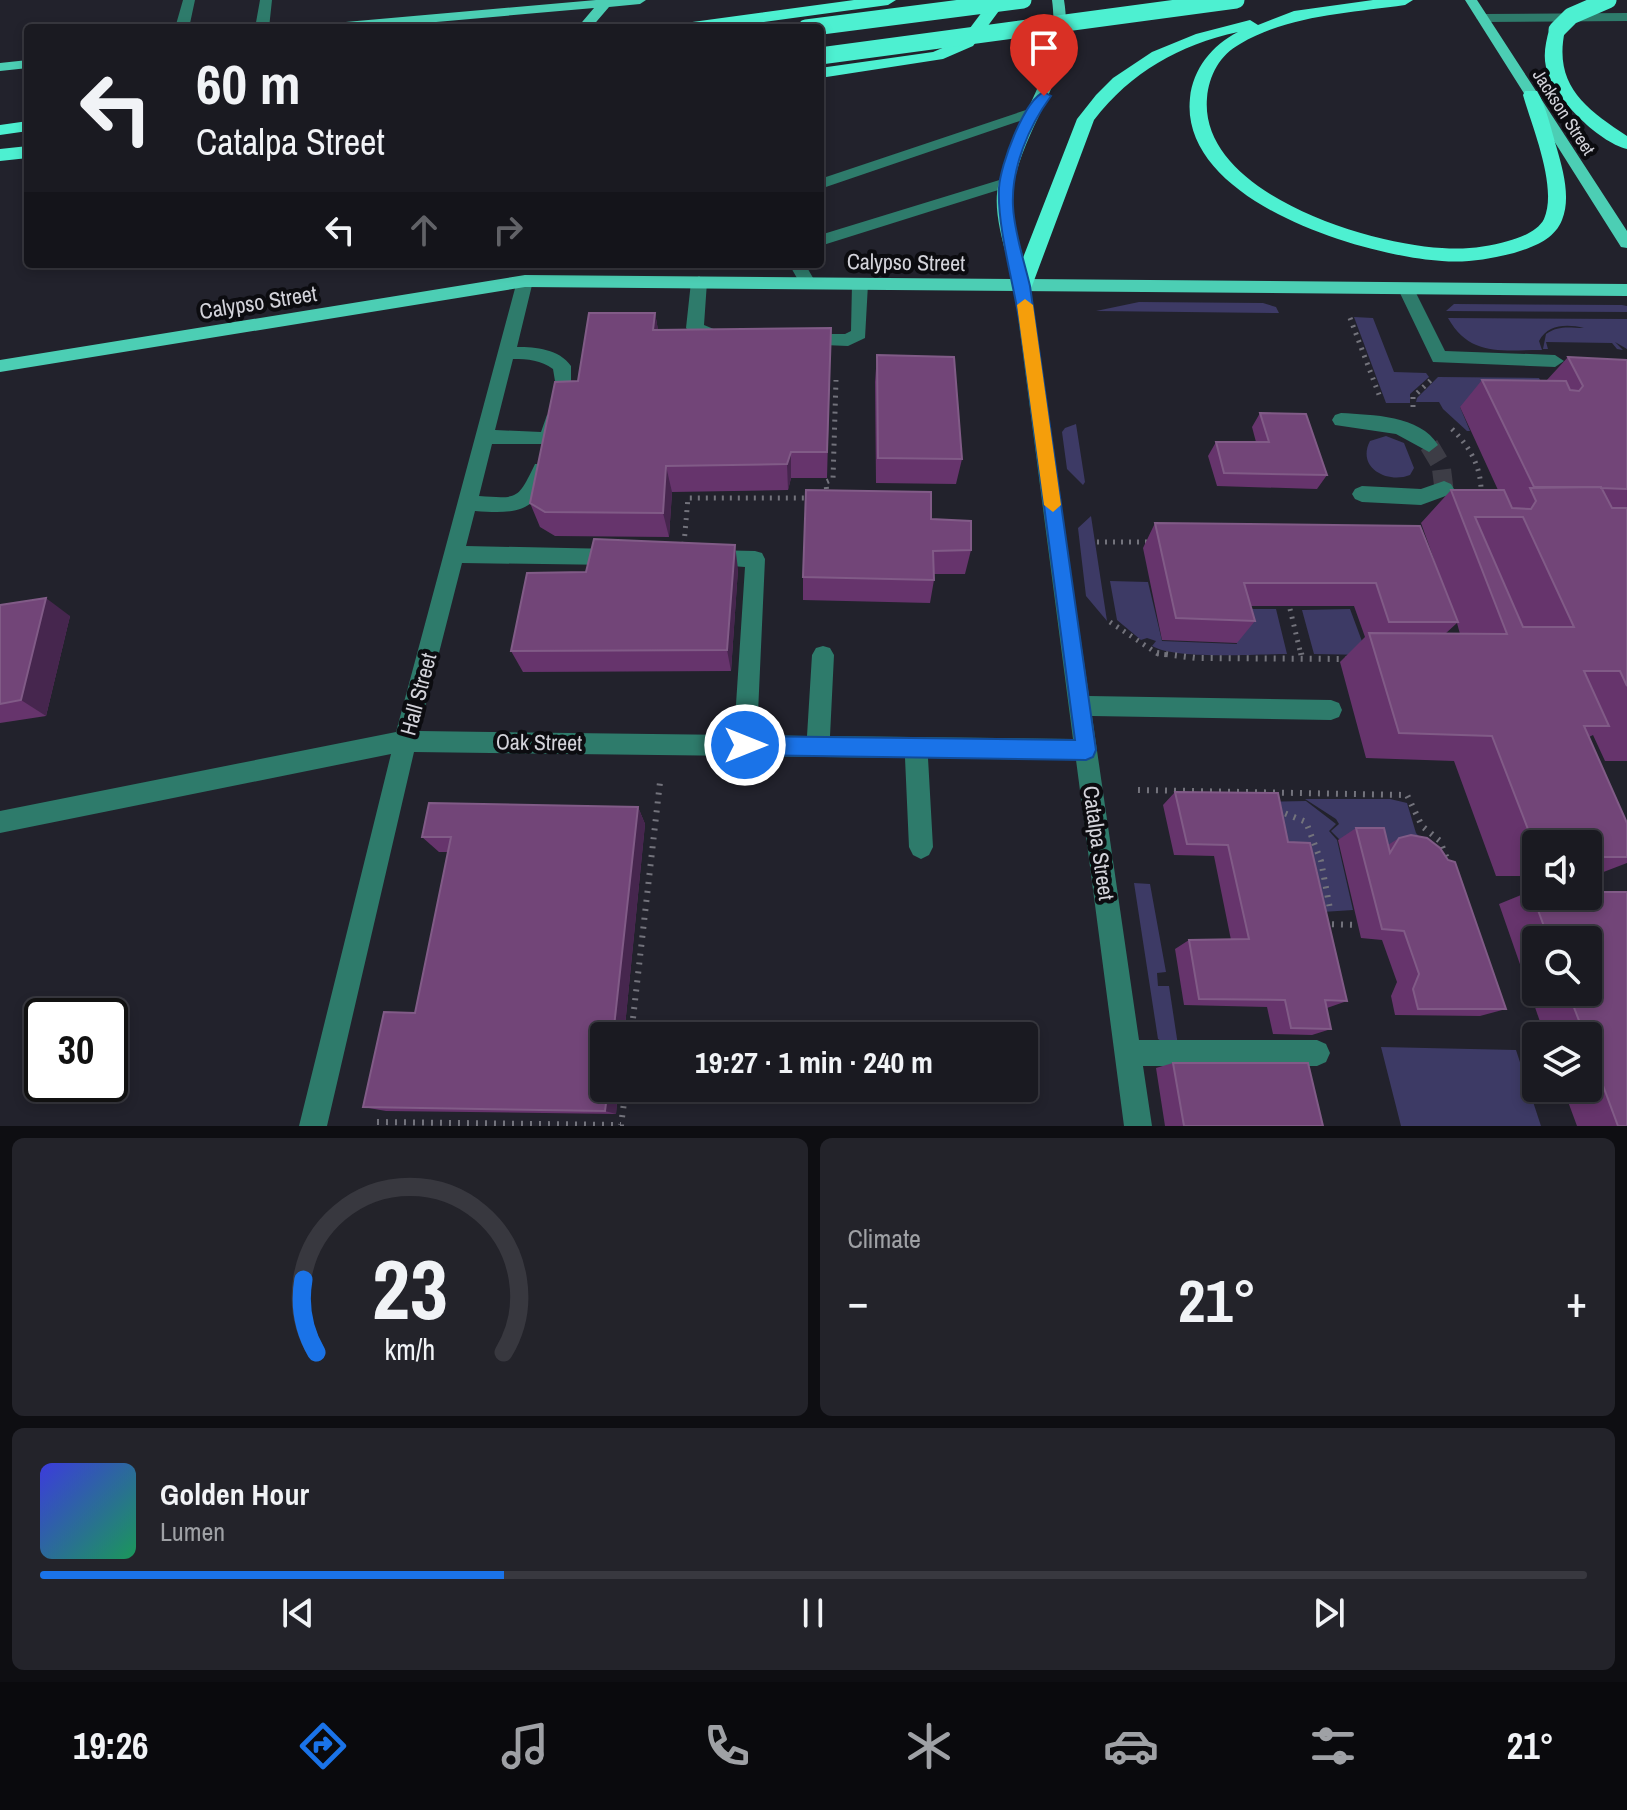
<!DOCTYPE html>
<html lang="en">
<head>
<meta charset="utf-8">
<style>
	:root { --surface:#1a1a21; --page:#23232a; --text:#f1f3f6; --muted:#9fa1a5; --line:#38383f; --accent:#1a73e8 }
	body { margin:0; font-family:"Archivo Narrow",sans-serif; background:var(--page); color:var(--text); height:100vh; display:flex; flex-direction:column; font-size:30px; white-space:nowrap }
	* { box-sizing:border-box; margin:0 }
	p { font-size:26px; color:var(--muted) }
	.icon { flex:none; width:44px; height:44px; fill:none; stroke:currentColor; stroke-width:2; stroke-linecap:round; stroke-linejoin:round }
	.map { position:relative; height:1126px; overflow:hidden }
	.drawer { display:flex; flex-direction:column; gap:12px; padding:12px; background:#0e0e12; flex:1 }
	.drawer>* { flex:none }
	.guide { position:absolute; left:24px; top:24px; width:800px; height:244px; border-radius:8px; box-shadow:0 4px 12px #0003,0 0 0 2px var(--line); background:#1a1a21; color:var(--text); overflow:hidden }
	.buttons { position:absolute; left:1522px; top:830px; display:grid; gap:16px }
	.buttons a { display:grid; place-items:center; width:80px; height:80px; border-radius:8px; background:var(--surface); box-shadow:0 4px 12px #0003,0 0 0 2px var(--line); font-size:40px }
	.speed { position:absolute; left:24px; top:998px; display:flex; gap:16px; font-size:40px; font-weight:700; text-align:center }
	.speed>* { display:grid; place-content:center; width:104px; height:104px; border-radius:50%; background:var(--surface); box-shadow:0 4px 12px #0003,0 0 0 2px var(--line); line-height:1 }
	.speed .limit { border:4px solid #111; border-radius:12px; background:#fff; color:#111 }
	.pin { position:absolute; display:grid; place-items:center; width:68px; height:68px; color:#fff; margin:-82px -34px; border-radius:50% 50% 50% 0; rotate:-45deg; box-shadow:0 0 8px #0007 }
	.pin .icon { rotate:45deg }
	.me { position:absolute; width:88px; margin:-44px; rotate:90deg; stroke-linejoin:round; filter:drop-shadow(0 0 6px #0008) }
	.turn { display:flex; align-items:center; gap:28px; height:168px; padding:0 40px; font-size:36px }
	.turn .icon { width:104px; height:104px; stroke-width:2.5 }
	.turn b { display:block; font-size:56px; line-height:68px }
	.lanes { display:flex; align-items:center; height:76px; padding:0 40px; background:#0003; justify-content:center; gap:40px; direction:ltr }
	.lanes .off { opacity:.35 }
	.big { font-size:60px; font-weight:700; line-height:1.1 }
	.drawer .widget { flex:1; display:flex; flex-direction:column; justify-content:center; gap:12px; min-width:0; padding:0 28px; border-radius:12px; background:var(--page) }
	.drawer .dial { align-items:center; gap:0 }
	.dial svg { height:208px; overflow:visible; fill:none; stroke:var(--line); stroke-width:7; stroke-linecap:round; text-anchor:middle }
	.dial text { fill:var(--text); stroke:none }
	.song { display:flex; align-items:center; gap:24px }
	.cover { width:96px; height:96px; border-radius:12px; background:linear-gradient(135deg,hsl(240 70% 55%),hsl(150 70% 35%)) }
	.played { height:8px; border-radius:4px; background:linear-gradient(90deg,var(--accent) 30%,var(--line) 30%) }
	.keys { display:flex; justify-content:space-around; direction:ltr }
	.heat { display:flex; justify-content:space-between; align-items:center; font-size:44px; direction:ltr }
	.drawer .tiles { flex:1; display:grid; gap:12px; grid-template-columns:1fr 1fr }
	.widget:last-child { grid-column:span 2 }
	.trip { position:absolute; left:590px; top:1022px; width:448px; height:80px; border-radius:8px; background:var(--surface); box-shadow:0 4px 12px #0003,0 0 0 2px var(--line); font-weight:700; line-height:80px; text-align:center }
	.dock { display:flex; height:128px; justify-content:space-around; align-items:center; background:#0a0a0d; color:var(--muted) }
	.dock .icon { width:56px; height:56px }
	.dock .active { color:var(--accent) }
	.dock b { font-size:36px; color:var(--text) }
	.map>svg:first-child { display:block }
</style>
</head>
<body>
<div class="map">
<svg width="1627" height="1126" viewBox="0 0 1627 1126">
	<rect width="100%" height="100%" fill="#22222c"/>
	<path fill="#3d3a65" d="M1139 302 1263 303 1276 307 1279 313 1096 311Z
		M1454 304 1622 305 1627 306V312L1446 311Z
		M1354 317 1373 318 1394 372 1426 373 1429 377 1410 394V403H1386Z
		M1448 318 1627 319V349L1615 342 1623 350 1617 349 1612 343 1546 342 1548 349H1543L1546 334C1559 325 1569 328 1584 328 1567 324 1548 324 1539 341L1542 350C1502 350 1470 357 1448 318Z
		M1438 377 1539 378 1556 413 1540 407H1460L1470 431H1467L1443 409 1439 402H1416L1417 398Z
		M1076 424 1085 482 1083 485 1067 469 1062 432 1065 428Z
		M1386 436 1404 443 1414 468 1410 475C1388 484 1356 468 1370 441Z
		M1091 516 1107 621 1086 596 1078 528Z
		M1110 581 1148 582 1162 641 1237 644 1229 609H1276L1287 654C1255 654 1177 660 1152 646L1156 641 1147 638 1141 640 1117 620Z
		M1350 609 1363 644 1435 645 1437 650 1368 649 1369 655 1314 654 1302 610Z
		M1305 799H1390L1407 803 1416 833 1424 842 1391 846 1364 839H1339L1331 831 1339 824 1336 819Z
		M1306 801 1336 824 1329 831 1337 840 1353 910 1307 913 1264 802Z
		M1134 883 1150 884 1166 972 1157 973 1158 986H1169L1179 1052 1158 1039Z
		M1381 1047 1516 1050 1541 1126H1401Z"/>
	<g fill="none" stroke-linecap="round" stroke-linejoin="round">
		<path stroke="#3d3d46" stroke-width="19" stroke-dasharray="19 9" stroke-linecap="butt" d="M1429 445 1441 465 1444 489"/>
		<path stroke="#73737c" stroke-width="5" stroke-dasharray="2 6" stroke-linecap="butt" d="M1350 318 1381 400
			M1413 407V397L1433 378
			M1452 429C1470 447 1482 468 1481 494
			M827 497 826 482 833 479 836 380
			M1097 542H1150
			M684 544 688 498H811
			M1290 609 1301 655
			M1110 622 1158 654 1170 655"/>
		<path stroke="#73737c" stroke-width="6" stroke-dasharray="2 7" stroke-linecap="butt" d="M1157 653 1196 658 1347 659
			M1301 653 1302 658
			M1138 790 1407 795 1422 826 1440 841 1449 864
			M1277 810 1306 822 1321 861 1330 909
			M1323 924 1358 925
			M631 1036 660 782
			M377 1122 621 1125 626 1088"/>
		<path fill="#2e7b6b" fill-rule="evenodd" d="M183 0H195L189 28H175Z
			M260 0H272L269 28H255Z
			M1627 13V21L1483 22 1476 18 1483 14Z
			M1032 108 1037 109V115L820 189V179Z
			M1006 178 1014 183 1011 186 820 246V235Z
			M789 264H805L816 283 814 287H802Z
			M525 275 533 281 517 347C536 347 559 349 571 366V382L562 389 556 387 553 369C541 360 528 359 513 359L495 430 541 432 547 415 553 413 562 420 555 444H492L479 496C519 499 518 499 535 464H549L551 469C538 513 516 514 475 511L466 546 614 549 621 551 624 557 621 563 614 565 462 563 419 731 734 735 745 567 703 564 700 558 703 552 710 550 755 551 762 553 765 559 757 735 807 736 812 655 816 648 823 646 830 648 834 655 830 736 1073 739 1014 286 1016 282H1028L1089 696 1331 700 1339 703 1342 710 1339 717 1331 720 1092 716 1139 1040H1317L1326 1044 1330 1053 1326 1062 1317 1066H1143L1152 1126H1124L1076 760 928 758 933 847 929 855 921 859 913 855 909 847 905 758 414 752 327 1126H299L391 754 0 833V811L396 732 517 281Z
			M699 276 707 282 704 325 728 335 731 339 728 343C716 347 694 337 686 328L691 282Z
			M860 278 868 284 865 338 848 346 800 344 797 340 806 334H845L851 331 852 284Z
			M1406 283 1414 289 1445 351 1555 355 1564 361 1555 367 1433 362 1398 289Z
			M1341 413C1372 415 1420 415 1438 445L1429 452 1396 434 1335 425 1332 420 1335 415Z
			M1444 481 1451 484 1454 489 1451 494 1421 505 1362 502 1355 499 1352 494 1355 489 1362 486 1421 489Z"/>
		<path fill="#4cceb4" fill-rule="evenodd" d="M596 0H646L640 4 609 7 591 28H577L594 8 368 28H316L323 24Z
			M1052 0H1064C1076 74 1029 115 1014 182 1007 213 1022 249 1029 279L1627 284V296L525 287 0 372V360L525 275 1012 279C1006 249 991 212 999 182 1015 116 1062 72 1052 0Z
			M1465 0H1477L1627 231V248L1621 247Z
			M28 60V68L0 71V63Z"/>
		<path fill="#4df0d1" fill-rule="evenodd" d="M854 0H896L888 5 719 28H677L685 23Z
			M991 0H1007L973 46 943 59 820 78V68L933 52 961 40Z
			M1373 0H1413L1405 5C1350 13 1289 15 1240 44 1220 55 1209 75 1207 98 1199 193 1368 244 1442 248 1465 250 1487 247 1508 241 1520 238 1538 231 1544 219 1558 187 1532 127 1523 95L1525 91H1537C1547 108 1551 130 1557 149 1563 170 1571 198 1562 220 1554 240 1533 247 1514 253 1490 259 1467 263 1442 261 1363 256 1179 201 1190 98 1193 69 1212 45 1238 32 1179 45 1131 72 1094 120L1032 286 1029 291H1015L1012 286 1077 119 1096 95 1113 78 1152 52 1196 34 1250 20 1258 25 1294 11Z
			M1557 25 1565 30C1553 85 1585 108 1627 136V149C1598 142 1552 96 1546 67 1543 54 1546 42 1549 30Z
			M28 121V131L0 135V125Z
			M28 146V158L0 161V149Z"/>
		<path stroke="#4df0d1" stroke-width="17" d="M806 28 1023 0
			M1557 30 1571 16 1608 0
			M820 56 1236 0"/>
	</g>
	<path fill="#66346c" fill-rule="evenodd" d="M655 313 658 330 831 328 827 478H791L788 490 672 492 669 537 555 536 540 527 530 503 578 381Z
		M877 355 962 459 956 484 876 483 875 382Z
		M1568 357 1627 360V761H1605L1593 735 1589 737 1627 823V863L1593 876H1588V844H1536V876H1496L1454 761 1366 758 1340 662 1365 637 1354 606H1250L1255 621 1237 643 1162 640 1143 548 1155 523 1442 582 1421 523 1451 490H1498L1460 407 1482 380 1546 381ZM1457 623 1460 634H1445Z
		M1260 413 1327 475 1317 489 1217 486 1208 456 1216 442H1256L1252 427Z
		M931 519 971 550 965 574H934V580L930 603 803 600V577Z
		M738 569 731 671 523 672 511 651 586 572Z
		M0 605 70 616 46 716 0 723Z
		M1175 792 1288 842 1347 1001 1327 1008 1331 1029 1312 1035 1273 1034 1267 1007 1184 1005 1175 949 1189 940H1231L1214 856 1174 855 1163 805Z
		M638 807 645 824 624 1036H604V1088H618L616 1114 386 1111 363 1107 415 1013 448 852H439L422 837Z
		M1356 828 1388 845 1399 838 1506 1009 1480 1016 1395 1015 1391 996 1397 982 1382 940 1361 938 1338 840Z
		M1531 891H1536V896H1588V892H1627V1126H1577L1563 1088H1588V1036H1545L1499 904ZM1536 940H1588V992H1536Z
		M1173 1063 1323 1126H1165L1156 1068Z"/>
	<path fill="#46264e" d="M655 313 660 341 653 330Z
		M791 452V478L788 490 787 464Z
		M666 466 672 492 669 537 663 513Z
		M735 545 738 569 731 671 727 650Z
		M46 598 70 616 46 716 21 700Z
		M638 807 645 824 624 1036H613Z
		M608 1088H618L616 1114 605 1111Z"/>
	<path fill="#724578" stroke="#815b87" stroke-width="2" fill-rule="evenodd" d="M589 313H655L653 330 831 328 827 452H791L787 464 666 466 663 513 545 512 530 503 555 382 578 381Z
		M877 355 954 357 962 459 878 458Z
		M1568 357 1627 360V489L1601 488V487H1534L1482 380 1566 381 1570 390 1579 391 1583 386Z
		M1260 413 1306 414 1327 475 1224 473 1216 442H1269Z
		M1601 487 1612 508H1627V686L1620 671H1584L1609 726H1584L1627 823V857H1588V844H1536V850L1492 736 1399 733 1369 633 1507 634 1451 490H1504L1512 508 1531 509 1536 501 1530 488ZM1475 517H1523L1574 627H1523Z
		M806 490 931 492V519L971 521V550L933 551 934 580 803 577Z
		M1155 523 1420 526 1458 622H1389L1376 583H1244L1255 621 1176 618Z
		M594 539 735 545 727 650 511 651 527 573 586 572Z
		M46 598 21 700 0 704V605Z
		M1175 792 1278 793 1288 842 1310 843 1347 1001 1325 1000 1331 1029 1291 1028 1285 1000 1199 999 1189 940 1249 939 1228 845 1187 844Z
		M429 803 638 807 613 1036H604V1088H608L605 1111 363 1107 384 1012 415 1013 451 837H422Z
		M1356 828H1384L1390 853 1399 838 1411 835 1427 838 1440 848 1448 860 1455 862 1506 1009H1418L1413 989 1419 974 1404 931 1382 929Z
		M1531 891H1536V896H1588V892H1627V1126H1618L1588 1045V1036H1585L1568 992H1588V940H1549Z
		M1173 1063H1308L1323 1126H1184Z"/>
	<path fill="#1a73e8" stroke="#114b97" stroke-width="2" d="M1044 92 1051 96C1029 126 1011 168 1013 206 1014 232 1024 260 1030 286L1096 750 1093 757 1086 760 745 755 738 752 735 745 738 738 745 736 1075 740C1057 604 1039 468 1021 331 1015 288 997 229 999 188 1000 166 1024 100 1044 92Z"/>
	<path fill="#f59e0b" d="M1025 299 1033 305 1061 505 1053 512 1044 505 1017 305Z"/>
	<g text-anchor="middle" dominant-baseline="central" stroke-width="8" stroke-linejoin="round" paint-order="stroke">
		<g font-size="18" fill="#d3d3da" stroke="#0c0c10">
			<text transform="translate(1564 112) rotate(57)">Jackson Street</text>
		</g>
		<g font-size="22" fill="#d3d3da" stroke="#0c0c10">
			<text transform="translate(906 262) rotate(1)">Calypso Street</text>
			<text transform="translate(258 302) rotate(-9)">Calypso Street</text>
			<text transform="translate(418 694) rotate(-75)">Hall Street</text>
			<text transform="translate(539 742) rotate(1)">Oak Street</text>
			<text transform="translate(1099 843) rotate(82)">Catalpa Street</text>
		</g>
	</g>
</svg>
<div class="buttons">
<a><svg class="icon" aria-label="sound" viewBox="0 0 24 24"><path d="M4 9h4l5-4v14l-5-4H4zM17 9q2 3 0 6"/></svg></a>
<a><svg class="icon" aria-label="search" viewBox="0 0 24 24"><circle cx="10" cy="10" r="6"/><path d="M15 15l6 6"/></svg></a>
<a><svg class="icon" aria-label="layers" viewBox="0 0 24 24"><path d="M12 4l9 5-9 5-9-5zM3 14l9 5 9-5"/></svg></a>
</div>
<div class="speed"><div class="limit">30</div></div>
<div class="pin" style="left:1044px;top:96px;background:#d93025"><svg class="icon" aria-label="arrive" viewBox="0 0 24 24"><path d="M6 21V4h12l-3 4 3 4H6"/></svg></div>
<svg class="me" style="left:745px;top:745px" viewBox="-20 -20 40 40"><circle r="17" fill="#1a73e8" stroke="#fff" stroke-width="3"/><path d="M0-11L8 9 0 5-8 9z" fill="#fff"/></svg>
<div class="trip">19:27 · 1 min · 240 m</div>
<div class="guide">
<div class="turn"><svg class="icon" aria-label="left" viewBox="0 0 24 24"><path d="M17 20v-9H6M10 6l-5 5 5 5"/></svg><div><b>60 m</b>Catalpa Street</div></div>
<div class="lanes"><svg class="icon" aria-label="left" viewBox="0 0 24 24"><path d="M17 20v-9H6M10 6l-5 5 5 5"/></svg><svg class="icon off" aria-label="ahead" viewBox="0 0 24 24"><path d="M12 20V5M6 11l6-6 6 6"/></svg><svg class="icon off" aria-label="right" viewBox="0 0 24 24"><path d="M7 20v-9h11M14 6l5 5-5 5"/></svg></div>
</div>
</div>
<section class="drawer">
<div class="tiles">
<div class="widget dial"><svg viewBox="0 0 100 80">
<path d="M14 69A42 42 0 1 1 86 69"/>
<path d="M14 69A42 42 0 0 1 9 41" stroke="#1a73e8"/>
<text x="50" y="56" font-size="32" font-weight="700">23</text>
<text x="50" y="72" font-size="11">km/h</text>
</svg></div>
<div class="widget"><p>Climate</p>
<div class="heat"><a>−</a><b class="big">21°</b><a>+</a></div>
</div>
<div class="widget">
<div class="song"><i class="cover"></i><div><b>Golden Hour</b><p>Lumen</p></div></div>
<div class="played"></div>
<div class="keys"><svg class="icon" aria-label="previous" viewBox="0 0 24 24"><path d="M18 5L8 12l10 7zM5 5v14"/></svg><svg class="icon" aria-label="pause" viewBox="0 0 24 24"><path d="M8 5v14M16 5v14"/></svg><svg class="icon" aria-label="next" viewBox="0 0 24 24"><path d="M6 5l10 7-10 7zM19 5v14"/></svg></div>
</div>
</div>
</section>
<nav class="dock">
<b>19:26</b>
<svg class="icon active" aria-label="directions" viewBox="0 0 24 24"><path d="M12 3l9 9-9 9-9-9zM9 14v-3h6M13 9l2 2-2 2"/></svg>
<svg class="icon" aria-label="music" viewBox="0 0 24 24"><path d="M9 18V5l10-2v13"/><circle cx="6" cy="18" r="3"/><circle cx="16" cy="16" r="3"/></svg>
<svg class="icon" aria-label="phone" viewBox="0 0 24 24"><path d="M5 4h4l2 5-3 2q2 4 5 5l2-3 5 2v4C11 20 4 13 5 4z"/></svg>
<svg class="icon" aria-label="climate" viewBox="0 0 24 24"><path d="M12 3v18M4 7l16 10M4 17L20 7"/></svg>
<svg class="icon" aria-label="car" viewBox="0 0 24 24"><path d="M5 17H2v-5l4-1 3-4h7l3 4 3 1v5h-3M9 17h6M6 11h13"/><circle cx="7" cy="17" r="2"/><circle cx="17" cy="17" r="2"/></svg>
<svg class="icon" aria-label="filters" viewBox="0 0 24 24"><path d="M4 7h16M4 17h16"/><circle cx="9" cy="7" r="2"/><circle cx="15" cy="17" r="2"/></svg>
<b>21°</b>
</nav>
</body>
</html>
